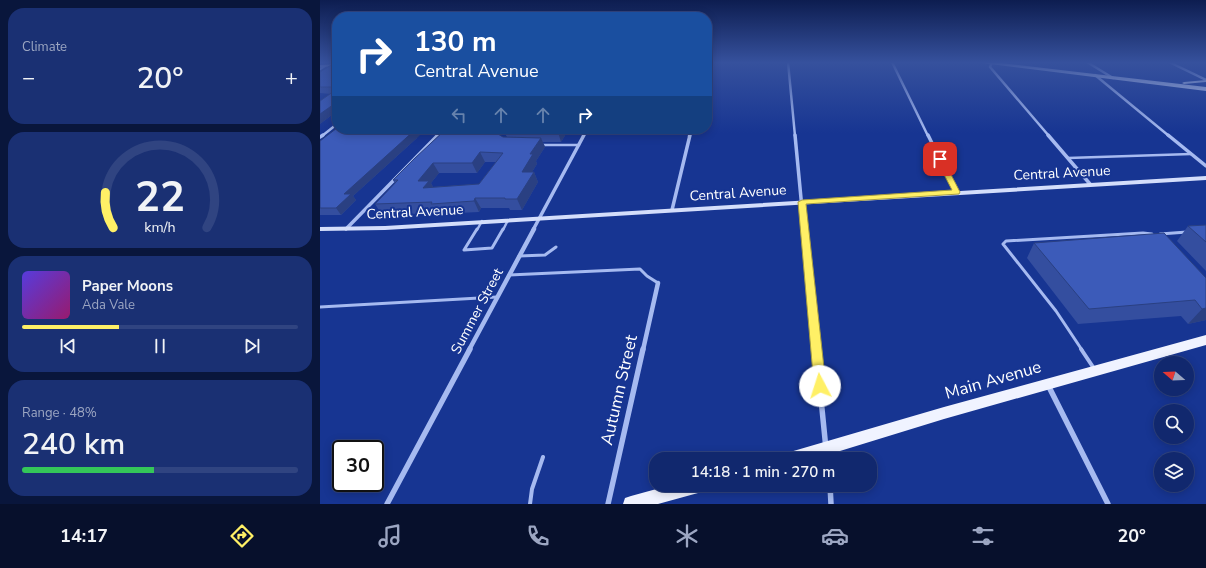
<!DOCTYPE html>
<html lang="en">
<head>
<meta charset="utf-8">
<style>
	:root { --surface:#11286e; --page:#1a3073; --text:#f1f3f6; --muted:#9ca6c2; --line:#304481; --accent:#fff066 }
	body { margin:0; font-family:"Nunito Sans",sans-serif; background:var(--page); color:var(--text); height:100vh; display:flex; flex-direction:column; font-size:15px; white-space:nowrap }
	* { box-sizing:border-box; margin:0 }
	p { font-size:13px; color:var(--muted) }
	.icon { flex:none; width:22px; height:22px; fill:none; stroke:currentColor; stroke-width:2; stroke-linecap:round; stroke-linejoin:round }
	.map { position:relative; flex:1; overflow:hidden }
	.side { display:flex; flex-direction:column; gap:8px; padding:8px; background:#09163c; width:320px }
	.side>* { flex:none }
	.guide { position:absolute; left:12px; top:12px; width:380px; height:122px; border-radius:16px; box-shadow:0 2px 10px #0003,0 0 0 1px var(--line); background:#1a4fa0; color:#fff; overflow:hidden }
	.needle { width:26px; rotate:289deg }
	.tools { position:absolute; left:834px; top:356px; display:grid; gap:8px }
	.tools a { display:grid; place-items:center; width:40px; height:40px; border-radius:50%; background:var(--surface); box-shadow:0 2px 10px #0003,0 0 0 1px var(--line); font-size:20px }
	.speed { position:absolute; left:12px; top:440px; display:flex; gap:8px; font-size:20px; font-weight:700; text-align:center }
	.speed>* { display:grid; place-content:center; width:52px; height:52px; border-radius:50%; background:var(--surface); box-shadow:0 2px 10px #0003,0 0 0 1px var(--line); line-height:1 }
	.speed .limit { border:2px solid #111; border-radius:6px; background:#fff; color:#111 }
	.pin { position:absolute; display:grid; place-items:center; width:34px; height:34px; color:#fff; margin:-17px; border-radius:8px; box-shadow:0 2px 6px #0006 }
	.me { position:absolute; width:44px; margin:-22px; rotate:355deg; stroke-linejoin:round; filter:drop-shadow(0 0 3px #0008) }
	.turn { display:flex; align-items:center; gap:14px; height:84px; padding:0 16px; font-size:18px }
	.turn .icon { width:52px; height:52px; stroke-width:2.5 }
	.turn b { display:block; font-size:28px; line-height:34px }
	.lanes { display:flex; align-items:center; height:38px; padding:0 16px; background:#0003; justify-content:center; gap:20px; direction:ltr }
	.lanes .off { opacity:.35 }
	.big { font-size:30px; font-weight:600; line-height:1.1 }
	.side .tile { flex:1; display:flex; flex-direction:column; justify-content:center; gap:6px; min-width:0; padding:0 14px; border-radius:16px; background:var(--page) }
	.side .dial { align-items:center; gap:0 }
	.dial svg { height:104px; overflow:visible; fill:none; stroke:var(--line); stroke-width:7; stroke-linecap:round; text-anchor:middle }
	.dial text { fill:var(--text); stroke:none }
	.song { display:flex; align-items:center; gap:12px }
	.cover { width:48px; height:48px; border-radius:6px; background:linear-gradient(135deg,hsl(250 70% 55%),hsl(320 70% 35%)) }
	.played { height:4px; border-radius:2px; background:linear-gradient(90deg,var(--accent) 35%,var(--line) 35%) }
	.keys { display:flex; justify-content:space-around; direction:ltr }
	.heat { display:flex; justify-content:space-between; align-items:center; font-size:22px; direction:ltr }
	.charge { height:6px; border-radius:3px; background:linear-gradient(90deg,#34c759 48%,var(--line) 0) }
	.trip { position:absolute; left:329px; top:452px; width:228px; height:40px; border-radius:16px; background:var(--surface); box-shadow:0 2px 10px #0003,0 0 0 1px var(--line); font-weight:600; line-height:40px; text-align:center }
	.dock { display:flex; height:64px; justify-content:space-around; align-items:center; background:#07102c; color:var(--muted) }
	.dock .icon { width:28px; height:28px }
	.dock .on { color:var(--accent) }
	.dock b { font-size:18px; color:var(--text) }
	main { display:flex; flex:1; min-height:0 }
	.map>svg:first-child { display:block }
</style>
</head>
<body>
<main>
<section class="side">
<div class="tile"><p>Climate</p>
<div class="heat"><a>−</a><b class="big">20°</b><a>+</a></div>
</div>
<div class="tile dial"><svg viewBox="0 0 100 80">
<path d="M14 69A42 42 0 1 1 86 69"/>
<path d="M14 69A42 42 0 0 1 8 42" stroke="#fff066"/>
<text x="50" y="56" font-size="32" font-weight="700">22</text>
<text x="50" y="72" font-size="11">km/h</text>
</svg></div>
<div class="tile">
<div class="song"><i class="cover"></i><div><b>Paper Moons</b><p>Ada Vale</p></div></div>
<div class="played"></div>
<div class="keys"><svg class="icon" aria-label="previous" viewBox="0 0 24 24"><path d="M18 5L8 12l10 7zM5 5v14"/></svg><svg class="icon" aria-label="pause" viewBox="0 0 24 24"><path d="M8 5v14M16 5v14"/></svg><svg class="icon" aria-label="next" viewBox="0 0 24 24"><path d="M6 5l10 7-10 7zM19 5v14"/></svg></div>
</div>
<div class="tile"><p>Range · 48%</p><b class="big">240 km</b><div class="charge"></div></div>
</section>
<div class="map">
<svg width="886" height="504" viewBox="0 0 886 504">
	<rect width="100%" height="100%" fill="#173592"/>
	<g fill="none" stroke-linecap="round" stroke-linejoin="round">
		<path stroke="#a6baf0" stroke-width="2.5" d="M221 145H259
			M748 158 871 154
			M157 230 162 221
			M183 230 188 220"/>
		<path stroke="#a6baf0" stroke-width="3" d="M157 229 144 250 172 248 183 229
			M840 234 867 232
			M199 256 225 255 236 247
			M189 275 320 269 327 276 338 283
			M0 307 177 297
			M762 350 736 311 683 244 686 241 823 233 832 234"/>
		<path stroke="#a6baf0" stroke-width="4" d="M761 349 775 370
			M210 504 212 489 223 457"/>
		<path stroke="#a6baf0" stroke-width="2.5" d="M468 62 475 136
			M572 62 608 136
			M672 62 670 67 729 136
			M767 62 793 78
			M849 62 886 80
			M0 69 5 66
			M775 75 849 136
			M2 136 17 124
			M117 136 123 129
			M263 136 267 129
			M369 136 371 129"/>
		<path stroke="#a6baf0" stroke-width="3.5" d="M475 135 484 230
			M608 135 636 192
			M728 135 770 184
			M848 135 886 166
			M0 137 3 135
			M352 210 370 135
			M26 229 118 135
			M213 230 264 135"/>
		<path stroke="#a6baf0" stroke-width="4.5" d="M484 229 496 350
			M149 350 214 229
			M323 350 338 283"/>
		<path stroke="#a6baf0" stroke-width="5.5" d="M496 349 507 459
			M728 385 788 504
			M510 485 511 504
			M67 504 150 349
			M288 504 323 349"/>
		<path fill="#d4defb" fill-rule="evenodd" d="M660 62H673L886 87V91L662 63Z
			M17 64V66L0 67V65Z
			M886 80V82L864 84 862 83 864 82Z
			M886 176V180L65 230 0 231V227L65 226Z"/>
		<path fill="#f0f3ff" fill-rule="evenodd" d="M886 335V345L624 419 494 459H463L465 454 470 452 624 407Z
			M351 485H386L383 490 378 493 338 504H303L305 498 311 496Z"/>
	</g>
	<path fill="#344e9f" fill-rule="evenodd" d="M17 62V111L0 124 11 94 0 93V72Z
		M126 129H162L164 134 183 137H187L184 132 249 129 241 142H223L225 147 216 161 217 164 212 172H214L218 182 202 210H190L189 208H161L159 212 117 214 116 213 62 215 55 204 75 184 73 180ZM165 162H176L159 184 113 187 111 183 119 173H157Z
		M97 138 33 196 36 200 21 215H0V141Z
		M886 225V271L857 241 868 226Z
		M714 243 886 278V320L868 324 861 316 758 324 707 258Z"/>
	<path fill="#2a4082" d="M17 102V111L0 124V114Z
		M96 129H106L97 138 33 196 36 200 21 215 16 208 24 194Z
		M152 129H162L164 134 151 133Z
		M240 129H249L241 142 238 132Z
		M221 138 225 147 216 161 217 164 206 182 202 172 210 154Z
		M160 152 165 162 157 173 152 163Z
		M113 163 119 173 111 183 115 191 109 198 98 181Z
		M214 172 218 182 202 210 197 199Z
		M155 198 161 208 159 212 154 201Z
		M886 308V320L868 324 882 309Z"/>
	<path fill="#3c5bb9" stroke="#2a4082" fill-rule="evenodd" d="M16 62H17V87H0V72Z
		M17 89V102L0 114V101Z
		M17 128V129H96L24 194H31L16 208H0V141Z
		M126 129H155L151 133 178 134 183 137 221 138 210 154H213L202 172H214L197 199H185V198H155L154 201 111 204 112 202 55 204 78 180H73L95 158ZM160 152 183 153 159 184 103 188 109 181H98L113 163H152Z
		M186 129H240L238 132H184Z
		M886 225V242L868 226Z
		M844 233 886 278V308L882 309 875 300 769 309 714 243Z"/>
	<linearGradient id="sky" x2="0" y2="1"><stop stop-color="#0d1d50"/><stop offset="0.47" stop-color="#36519d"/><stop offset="1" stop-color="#36519d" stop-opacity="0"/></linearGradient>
	<rect width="886" height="133" fill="url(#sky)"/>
	<path fill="#fff066" stroke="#a69c42" d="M620 156 623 159 640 192 639 194 486 204 506 386 504 390 500 392 496 390 494 386 478 202 482 200 632 190 616 159Z"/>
	<g text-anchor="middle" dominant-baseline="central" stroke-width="4" stroke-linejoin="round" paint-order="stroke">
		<g font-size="14" fill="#fff" stroke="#173592">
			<text transform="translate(742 173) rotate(-3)">Central Avenue</text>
			<text transform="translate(418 193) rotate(-4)">Central Avenue</text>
			<text transform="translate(95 212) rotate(-3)">Central Avenue</text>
			<text transform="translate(157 311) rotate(-62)">Summer Street</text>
		</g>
		<g font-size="17" fill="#fff" stroke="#173592">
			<text transform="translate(673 380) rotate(-16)">Main Avenue</text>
			<text transform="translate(299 390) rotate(-77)">Autumn Street</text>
		</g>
	</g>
</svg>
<div class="tools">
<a><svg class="needle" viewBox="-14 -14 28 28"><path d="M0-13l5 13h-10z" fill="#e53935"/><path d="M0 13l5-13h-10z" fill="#9ca6c2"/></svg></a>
<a><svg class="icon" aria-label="search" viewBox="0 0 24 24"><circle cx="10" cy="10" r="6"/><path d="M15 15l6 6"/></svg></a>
<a><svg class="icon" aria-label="layers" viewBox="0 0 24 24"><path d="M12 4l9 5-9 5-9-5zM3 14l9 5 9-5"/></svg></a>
</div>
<div class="speed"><div class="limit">30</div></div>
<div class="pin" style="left:620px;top:159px;background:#d93025"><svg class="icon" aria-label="arrive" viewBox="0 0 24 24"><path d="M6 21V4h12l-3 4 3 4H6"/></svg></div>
<svg class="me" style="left:500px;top:386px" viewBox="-20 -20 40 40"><circle r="19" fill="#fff"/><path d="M0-13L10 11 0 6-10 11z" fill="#fff066"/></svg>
<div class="trip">14:18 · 1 min · 270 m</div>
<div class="guide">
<div class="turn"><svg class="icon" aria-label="right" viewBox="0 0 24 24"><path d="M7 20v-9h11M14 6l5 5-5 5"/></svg><div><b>130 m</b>Central Avenue</div></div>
<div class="lanes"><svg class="icon off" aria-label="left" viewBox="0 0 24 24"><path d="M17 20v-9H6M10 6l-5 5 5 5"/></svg><svg class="icon off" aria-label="ahead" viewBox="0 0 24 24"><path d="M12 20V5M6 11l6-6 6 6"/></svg><svg class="icon off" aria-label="ahead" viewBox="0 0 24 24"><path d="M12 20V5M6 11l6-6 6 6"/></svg><svg class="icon" aria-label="right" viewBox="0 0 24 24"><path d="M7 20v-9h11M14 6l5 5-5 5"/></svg></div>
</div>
</div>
</main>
<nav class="dock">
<b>14:17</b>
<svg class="icon on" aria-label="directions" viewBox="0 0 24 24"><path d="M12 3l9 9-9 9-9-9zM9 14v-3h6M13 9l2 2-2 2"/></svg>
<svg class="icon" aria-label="music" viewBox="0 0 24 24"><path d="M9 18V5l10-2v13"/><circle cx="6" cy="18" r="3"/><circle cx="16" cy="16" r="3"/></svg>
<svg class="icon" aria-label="phone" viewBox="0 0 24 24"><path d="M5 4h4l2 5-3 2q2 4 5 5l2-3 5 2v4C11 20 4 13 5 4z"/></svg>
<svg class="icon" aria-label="climate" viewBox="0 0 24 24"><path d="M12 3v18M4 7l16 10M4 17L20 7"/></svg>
<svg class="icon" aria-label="car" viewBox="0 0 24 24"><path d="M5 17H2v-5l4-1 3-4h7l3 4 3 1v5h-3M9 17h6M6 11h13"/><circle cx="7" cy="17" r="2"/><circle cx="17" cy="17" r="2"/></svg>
<svg class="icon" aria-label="filters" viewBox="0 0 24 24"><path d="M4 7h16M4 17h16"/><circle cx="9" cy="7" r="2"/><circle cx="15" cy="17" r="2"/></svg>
<b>20°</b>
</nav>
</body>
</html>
